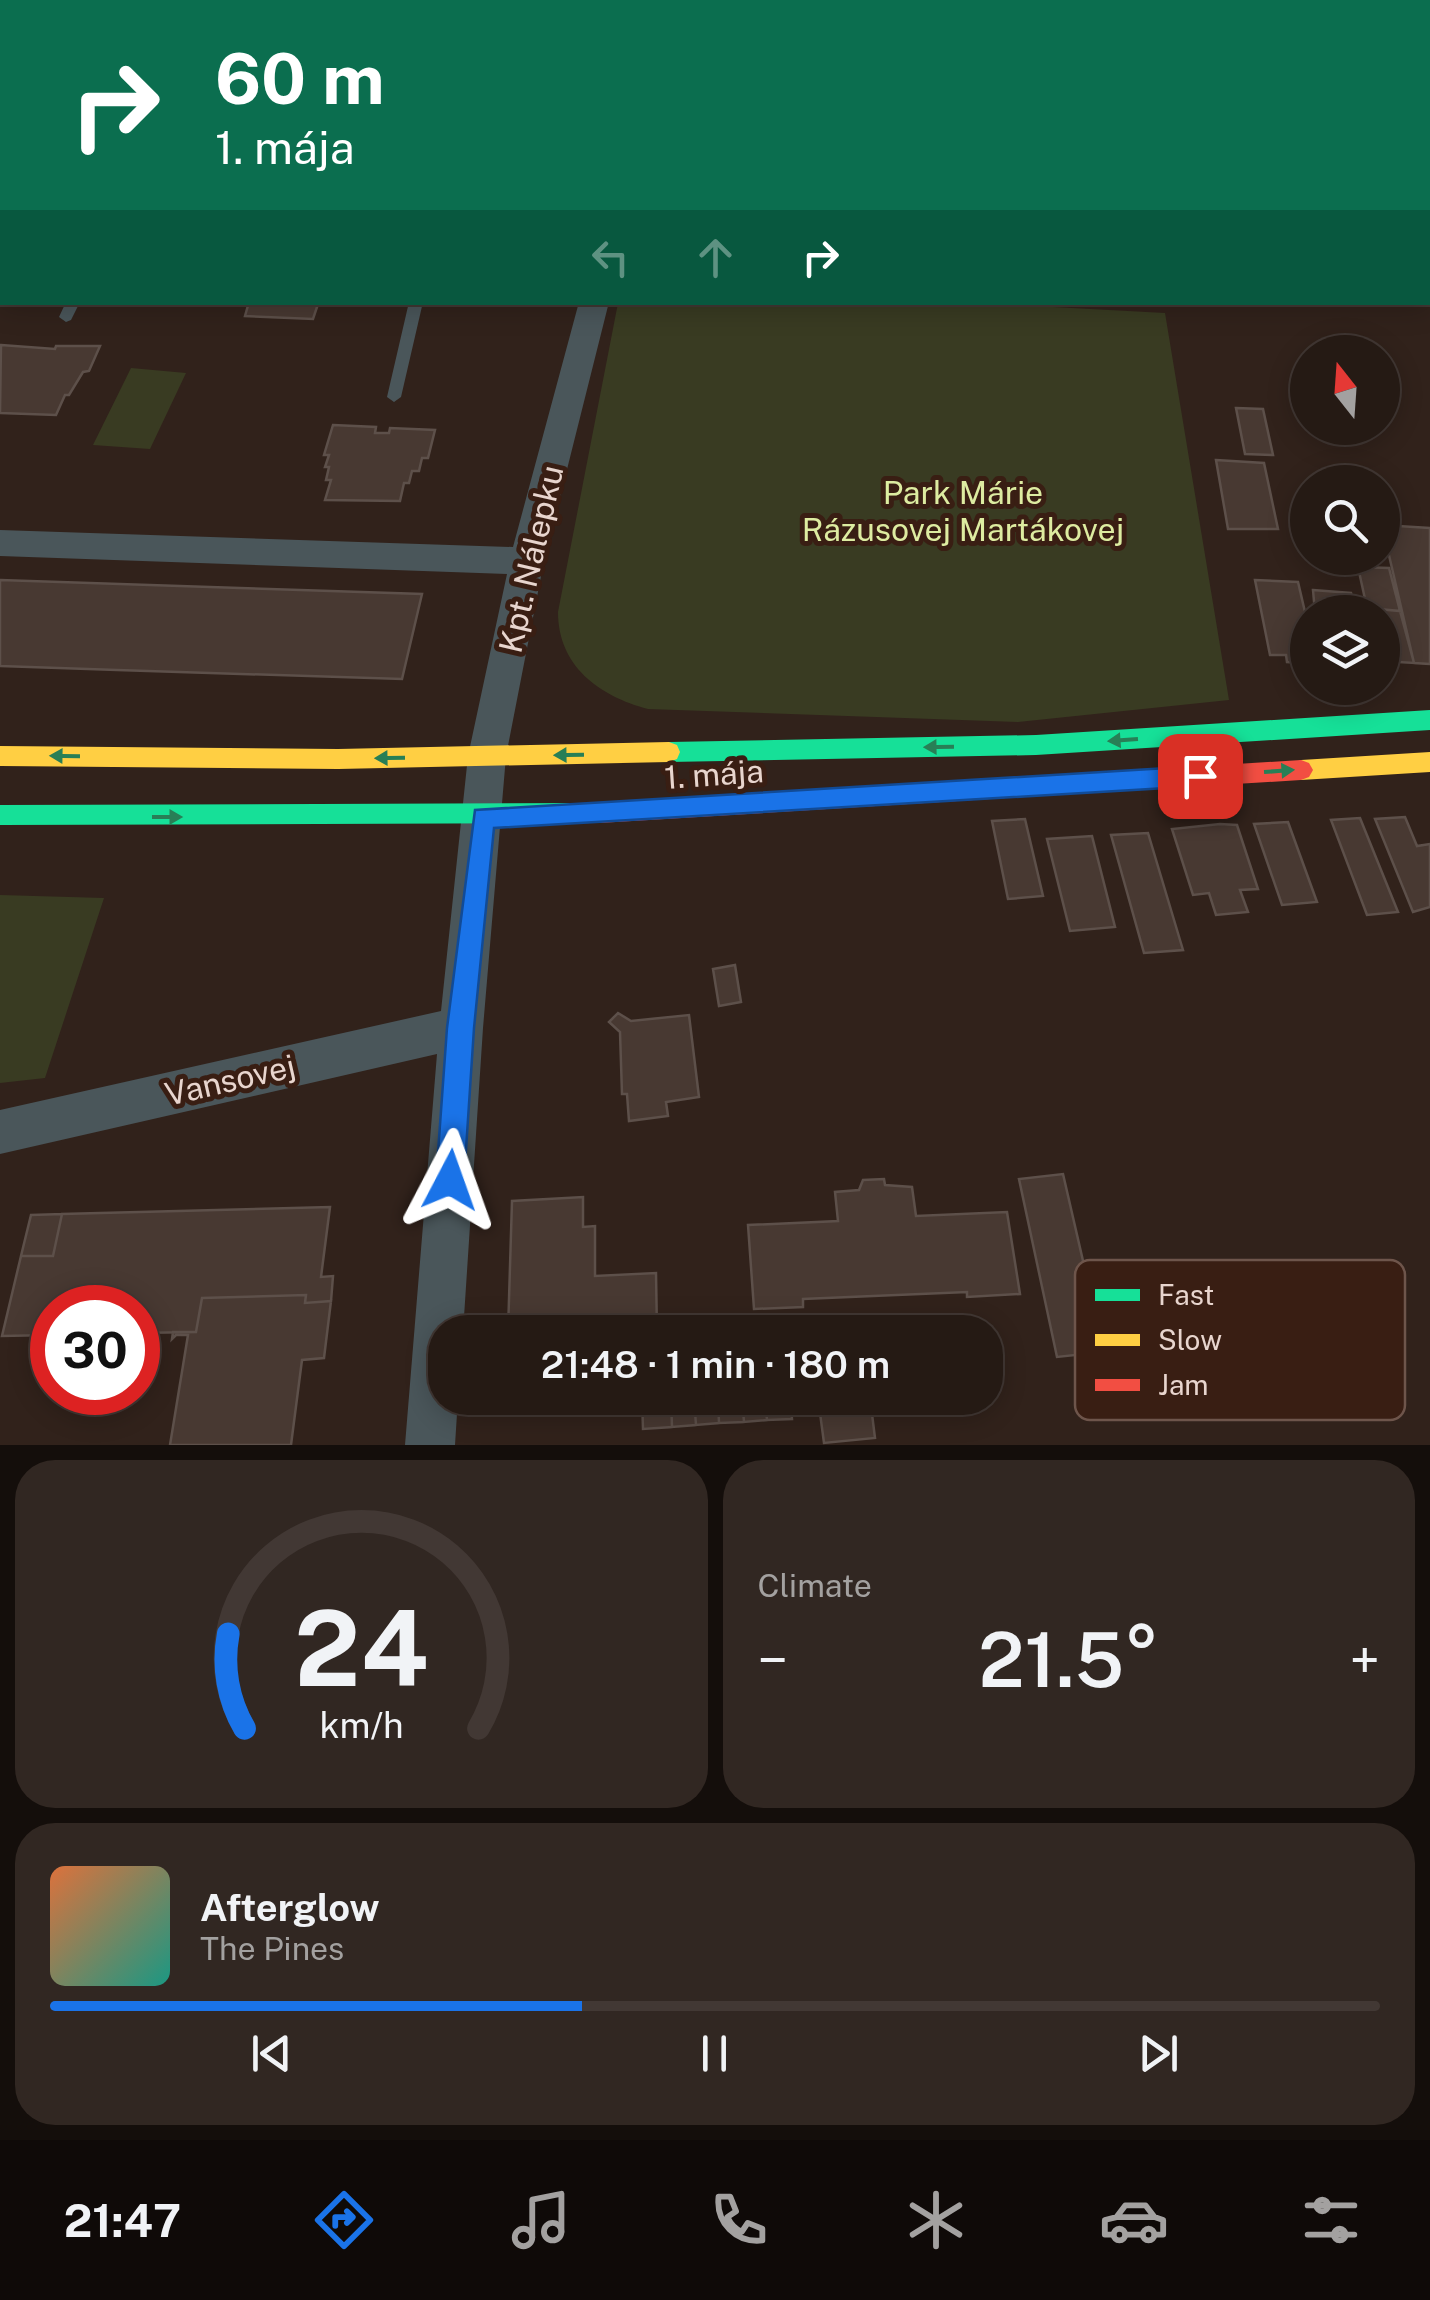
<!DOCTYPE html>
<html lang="en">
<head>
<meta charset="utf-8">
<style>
	:root { --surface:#251a14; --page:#312722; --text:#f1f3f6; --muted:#a3a1a0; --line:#423834; --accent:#1a73e8 }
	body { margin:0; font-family:"Public Sans",sans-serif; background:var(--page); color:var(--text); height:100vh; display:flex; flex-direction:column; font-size:38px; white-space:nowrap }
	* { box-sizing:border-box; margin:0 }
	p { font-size:32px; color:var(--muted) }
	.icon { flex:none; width:55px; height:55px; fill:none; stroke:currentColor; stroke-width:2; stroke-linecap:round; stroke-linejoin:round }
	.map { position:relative; height:1445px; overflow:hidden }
	.drawer { display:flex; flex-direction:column; gap:15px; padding:15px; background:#140e0b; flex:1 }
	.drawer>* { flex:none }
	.guide { position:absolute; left:0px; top:0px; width:1430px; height:305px; box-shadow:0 5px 25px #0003,0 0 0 2px var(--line); background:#0b6e4f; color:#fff; overflow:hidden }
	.needle { width:65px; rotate:343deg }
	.buttons { position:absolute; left:1290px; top:335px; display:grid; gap:20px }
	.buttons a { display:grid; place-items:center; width:110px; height:110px; border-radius:50%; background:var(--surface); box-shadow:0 5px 25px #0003,0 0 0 2px var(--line); font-size:50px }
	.speed { position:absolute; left:30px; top:1285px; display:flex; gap:20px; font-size:50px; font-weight:700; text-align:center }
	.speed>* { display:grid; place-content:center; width:130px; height:130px; border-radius:50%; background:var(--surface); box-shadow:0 5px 25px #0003,0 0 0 2px var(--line); line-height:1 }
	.speed .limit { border:15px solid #d22; background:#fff; color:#111 }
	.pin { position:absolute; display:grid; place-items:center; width:85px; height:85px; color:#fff; margin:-42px; border-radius:20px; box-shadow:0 5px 15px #0006 }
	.me { position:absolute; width:110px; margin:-55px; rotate:4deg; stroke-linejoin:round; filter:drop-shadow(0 0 8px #0008) }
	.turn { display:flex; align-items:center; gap:35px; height:210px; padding:0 50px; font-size:45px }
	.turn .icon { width:130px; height:130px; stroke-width:2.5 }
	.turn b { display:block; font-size:70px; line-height:85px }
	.lanes { display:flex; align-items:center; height:95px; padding:0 50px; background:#0003; justify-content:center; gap:50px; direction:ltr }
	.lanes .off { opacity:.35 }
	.big { font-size:75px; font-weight:600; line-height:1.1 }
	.drawer .widget { flex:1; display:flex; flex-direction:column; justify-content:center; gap:15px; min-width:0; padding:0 35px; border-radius:40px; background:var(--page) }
	.drawer .dial { align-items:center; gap:0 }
	.dial svg { height:260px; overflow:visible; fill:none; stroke:var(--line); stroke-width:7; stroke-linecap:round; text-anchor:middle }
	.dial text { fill:var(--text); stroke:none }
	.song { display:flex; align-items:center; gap:30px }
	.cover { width:120px; height:120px; border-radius:15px; background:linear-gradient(135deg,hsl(20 70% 55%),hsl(170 70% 35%)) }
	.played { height:10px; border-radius:5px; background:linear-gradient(90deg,var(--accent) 40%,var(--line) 40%) }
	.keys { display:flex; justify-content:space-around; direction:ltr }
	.heat { display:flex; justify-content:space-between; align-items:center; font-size:55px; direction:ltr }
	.drawer .tiles { flex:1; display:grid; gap:15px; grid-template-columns:1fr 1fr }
	.widget:last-child { grid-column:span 2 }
	.trip { position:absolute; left:428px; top:1315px; width:575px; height:100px; border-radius:40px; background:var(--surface); box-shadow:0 5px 25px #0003,0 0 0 2px var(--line); font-weight:600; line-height:100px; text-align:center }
	.tabs { display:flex; height:160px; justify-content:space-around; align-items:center; background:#0f0a08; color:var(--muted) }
	.tabs .icon { width:70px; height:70px }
	.tabs .on { color:var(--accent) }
	.tabs b { font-size:45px; color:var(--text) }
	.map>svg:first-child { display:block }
</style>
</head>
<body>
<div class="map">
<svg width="1430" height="1445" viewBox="0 0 1430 1445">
	<rect width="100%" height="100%" fill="#31221b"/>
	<path fill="#342b1c" d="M718 0H1430V99L1428 2Z"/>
	<path fill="#393b22" d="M963 302 1165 313 1229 700 1018 722 648 709C599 696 558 666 558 612L618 303Z
		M131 368 186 373 150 449 93 445Z
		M0 895 104 898 45 1078 0 1083Z"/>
	<path fill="#483932" stroke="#5d504a" stroke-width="2.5" d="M249 302H323L318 304 313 319 245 316Z
		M1 345 55 349 56 346H100L89 371 83 372 69 395H65L56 415 0 413Z
		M1236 408 1263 409 1273 455 1245 454Z
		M333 425 376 427 375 433H389L390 428 435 430 428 458H422L419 471H412L409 483H404L400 501 325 500 331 480H326L329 467H325L329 455H324Z
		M1216 460 1264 463 1278 529H1228Z
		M1382 525 1430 528V664L1414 663Z
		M1358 567 1389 568 1400 611 1367 608Z
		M0 580 240 588 422 594 402 679 117 670 0 666Z
		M1255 580 1298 582 1308 625V657H1300L1301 663 1287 662 1286 655H1270Z
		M1313 590 1351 593 1356 612H1315Z
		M1367 608 1400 611 1414 663 1382 661V612H1368Z
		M1405 817 1417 846 1430 844V907L1413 912 1375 819Z
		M1360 818 1398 912 1367 915 1331 820Z
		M1025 819 1043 896 1008 899 992 821Z
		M1288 822 1317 902 1282 905 1254 824Z
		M1220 824 1237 825 1258 889 1240 890 1248 912 1216 915 1209 893 1193 895 1172 829Z
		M1148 833 1183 950 1144 953 1111 835Z
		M1092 836 1115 927 1070 931 1047 839Z
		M735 965 741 1002 719 1006 713 969Z
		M618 1013 631 1021 689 1015 699 1097 666 1102 668 1116 629 1121 627 1094H622L620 1032 609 1022Z
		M1063 1174 1104 1352 1057 1357 1019 1179Z
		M884 1179 885 1185 912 1187 916 1216 1007 1212 1020 1294 967 1297V1292L803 1299V1307L754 1309 748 1225 838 1221 835 1192 859 1190 863 1180Z
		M583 1197V1227L595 1226V1276L656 1273 657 1332H508L512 1201Z
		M330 1207 321 1277 333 1276 331 1301 305 1303 306 1295 202 1298 196 1332 138 1333V1308H52V1335L2 1336 21 1256H53L62 1214Z
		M62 1214 53 1256H21L31 1215Z
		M306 1295 305 1303 331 1301 324 1358 302 1360 291 1445H170L188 1335H176L172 1339 173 1332H196L202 1298Z
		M642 1398H671L672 1427 643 1429Z
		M671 1398H694L696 1425 672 1427Z
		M694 1398H718L719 1423 696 1425Z
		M718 1398H742L744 1422 719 1423Z
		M742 1398H765L767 1420 744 1422Z
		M765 1398H790L792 1419 767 1420Z
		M818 1398H870L875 1438 824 1443Z"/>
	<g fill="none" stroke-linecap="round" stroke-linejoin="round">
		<path fill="#4a565a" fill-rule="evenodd" d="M821 0H833V2H822Z
			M981 0H993V2H982Z
			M1066 0H1078V2H1067Z
			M1235 0H1247L1248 2H1237Z
			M1372 0H1384L1385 2H1374Z
			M66 302H80L71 320 66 322 59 317Z
			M409 302H423L401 397 394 402 387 397Z"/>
		<path fill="#4a565a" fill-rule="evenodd" d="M0 65H2V81H0Z
			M1428 98H1430V114H1428Z
			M0 201H2V219H0Z
			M579 302H609L544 561 506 756 483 1028 463 1332H445V1398H458L455 1445H405L437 1054 0 1154V1110L441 1011 468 756 507 574 0 556V530L513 547Z"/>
		<path fill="#16e098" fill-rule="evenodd" d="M1430 710V730L1036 755 669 762 661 759 658 752 661 745 669 742 1036 735Z
			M599 803 607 806 611 813 607 820 599 823 0 825V805Z"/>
		<path fill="#ffcf43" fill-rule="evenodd" d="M669 742 677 745 680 752 677 759 669 762 338 769 0 766V746L338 749Z
			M1430 752V772L1301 780 1293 777 1289 770 1293 763 1301 760Z"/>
		<path fill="#f24e42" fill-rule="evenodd" d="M1301 760 1309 763 1313 770 1309 777 1301 780 599 823 591 820 587 813 591 806 599 803Z"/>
	</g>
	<defs><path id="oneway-solid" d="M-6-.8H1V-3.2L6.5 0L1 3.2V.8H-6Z" transform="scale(2.5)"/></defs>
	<g fill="#287f56">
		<use href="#oneway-solid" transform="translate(1123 740) rotate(176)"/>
		<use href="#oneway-solid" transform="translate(939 747) rotate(179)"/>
		<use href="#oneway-solid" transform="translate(569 755) rotate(179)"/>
		<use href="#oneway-solid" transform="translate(65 756) rotate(-179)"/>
		<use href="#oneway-solid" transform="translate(390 758) rotate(179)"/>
		<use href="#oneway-solid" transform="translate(1279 771) rotate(-4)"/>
		<use href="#oneway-solid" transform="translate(167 817)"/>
	</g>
	<path fill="#1a73e8" stroke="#114b97" stroke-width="2.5" d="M1200 766 1209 769 1212 776 1209 783 1200 786 494 828 474 1028 464 1180 460 1190 450 1194 440 1190 436 1180 447 1028 475 810Z"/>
	<g text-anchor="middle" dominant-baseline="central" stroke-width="10" stroke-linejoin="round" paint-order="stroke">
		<g font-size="32" fill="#ddeca1" stroke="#391e13">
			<text x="963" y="492">Park Márie<tspan x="963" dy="37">Rázusovej Martákovej</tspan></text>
		</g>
		<g font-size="32" fill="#e8d5ce" stroke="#391e13">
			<text transform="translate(531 559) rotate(-77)">Kpt. Nálepku</text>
			<text transform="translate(714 774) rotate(-4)">1. mája</text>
			<text transform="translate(230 1080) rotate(-13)">Vansovej</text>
		</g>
	</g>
	<rect x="1075" y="1260" width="330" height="160" rx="15" fill="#391e13" stroke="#6e554b" stroke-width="2.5"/>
	<rect x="1095" y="1289" width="45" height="12" fill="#16e098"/>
	<rect x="1095" y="1334" width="45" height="12" fill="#ffcf43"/>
	<rect x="1095" y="1379" width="45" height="12" fill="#f24e42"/>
	<g font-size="28" fill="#e8d5ce">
		<text x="1158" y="1305">Fast</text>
		<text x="1158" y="1350">Slow</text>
		<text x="1158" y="1395">Jam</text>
	</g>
</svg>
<div class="buttons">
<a><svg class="needle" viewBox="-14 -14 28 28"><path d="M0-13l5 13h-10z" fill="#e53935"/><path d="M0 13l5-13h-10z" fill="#a3a1a0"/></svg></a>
<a><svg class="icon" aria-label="search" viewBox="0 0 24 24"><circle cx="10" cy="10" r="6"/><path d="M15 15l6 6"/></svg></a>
<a><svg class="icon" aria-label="layers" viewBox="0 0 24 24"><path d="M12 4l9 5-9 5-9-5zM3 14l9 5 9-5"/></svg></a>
</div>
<div class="speed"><div class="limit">30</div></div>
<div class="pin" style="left:1200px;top:776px;background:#d93025"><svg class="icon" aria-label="arrive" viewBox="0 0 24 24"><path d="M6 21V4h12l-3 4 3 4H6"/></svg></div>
<svg class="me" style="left:450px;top:1180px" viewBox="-20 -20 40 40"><path d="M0-17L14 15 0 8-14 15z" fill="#1a73e8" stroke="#fff" stroke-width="4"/></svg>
<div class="trip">21:48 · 1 min · 180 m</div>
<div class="guide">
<div class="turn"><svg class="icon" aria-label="right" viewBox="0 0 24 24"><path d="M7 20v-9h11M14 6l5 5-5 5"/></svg><div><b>60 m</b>1. mája</div></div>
<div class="lanes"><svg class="icon off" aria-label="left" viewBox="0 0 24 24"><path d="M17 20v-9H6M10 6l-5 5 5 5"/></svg><svg class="icon off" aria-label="ahead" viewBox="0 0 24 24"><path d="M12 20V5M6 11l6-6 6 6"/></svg><svg class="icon" aria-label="right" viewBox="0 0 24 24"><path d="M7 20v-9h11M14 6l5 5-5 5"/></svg></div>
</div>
</div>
<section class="drawer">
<div class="tiles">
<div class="widget dial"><svg viewBox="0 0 100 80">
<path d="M14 69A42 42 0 1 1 86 69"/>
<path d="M14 69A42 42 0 0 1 9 40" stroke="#1a73e8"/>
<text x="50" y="56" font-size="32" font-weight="700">24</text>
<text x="50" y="72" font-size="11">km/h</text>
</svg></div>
<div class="widget"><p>Climate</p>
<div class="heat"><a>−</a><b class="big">21.5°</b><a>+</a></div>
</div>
<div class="widget">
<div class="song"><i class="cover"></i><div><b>Afterglow</b><p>The Pines</p></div></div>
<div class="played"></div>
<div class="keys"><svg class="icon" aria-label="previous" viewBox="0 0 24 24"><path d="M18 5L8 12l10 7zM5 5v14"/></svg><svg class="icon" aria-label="pause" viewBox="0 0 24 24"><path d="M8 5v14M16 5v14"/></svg><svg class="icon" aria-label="next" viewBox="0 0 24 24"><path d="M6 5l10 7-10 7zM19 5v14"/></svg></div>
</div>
</div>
</section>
<nav class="tabs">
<b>21:47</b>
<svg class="icon on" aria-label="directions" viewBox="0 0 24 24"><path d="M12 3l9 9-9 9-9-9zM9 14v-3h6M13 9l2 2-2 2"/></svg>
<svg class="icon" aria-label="music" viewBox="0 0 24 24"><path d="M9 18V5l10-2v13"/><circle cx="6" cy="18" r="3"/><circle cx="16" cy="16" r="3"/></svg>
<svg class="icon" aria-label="phone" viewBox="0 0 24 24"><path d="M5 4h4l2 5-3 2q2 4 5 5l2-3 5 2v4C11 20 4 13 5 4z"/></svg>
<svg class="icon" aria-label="climate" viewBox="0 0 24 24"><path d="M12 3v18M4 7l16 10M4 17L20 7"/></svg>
<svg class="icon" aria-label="car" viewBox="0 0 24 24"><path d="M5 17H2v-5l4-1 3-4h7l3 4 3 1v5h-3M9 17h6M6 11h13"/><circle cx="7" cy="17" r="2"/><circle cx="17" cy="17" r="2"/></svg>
<svg class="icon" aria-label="filters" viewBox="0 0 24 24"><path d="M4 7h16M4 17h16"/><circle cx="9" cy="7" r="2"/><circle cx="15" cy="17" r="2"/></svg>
</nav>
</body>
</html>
